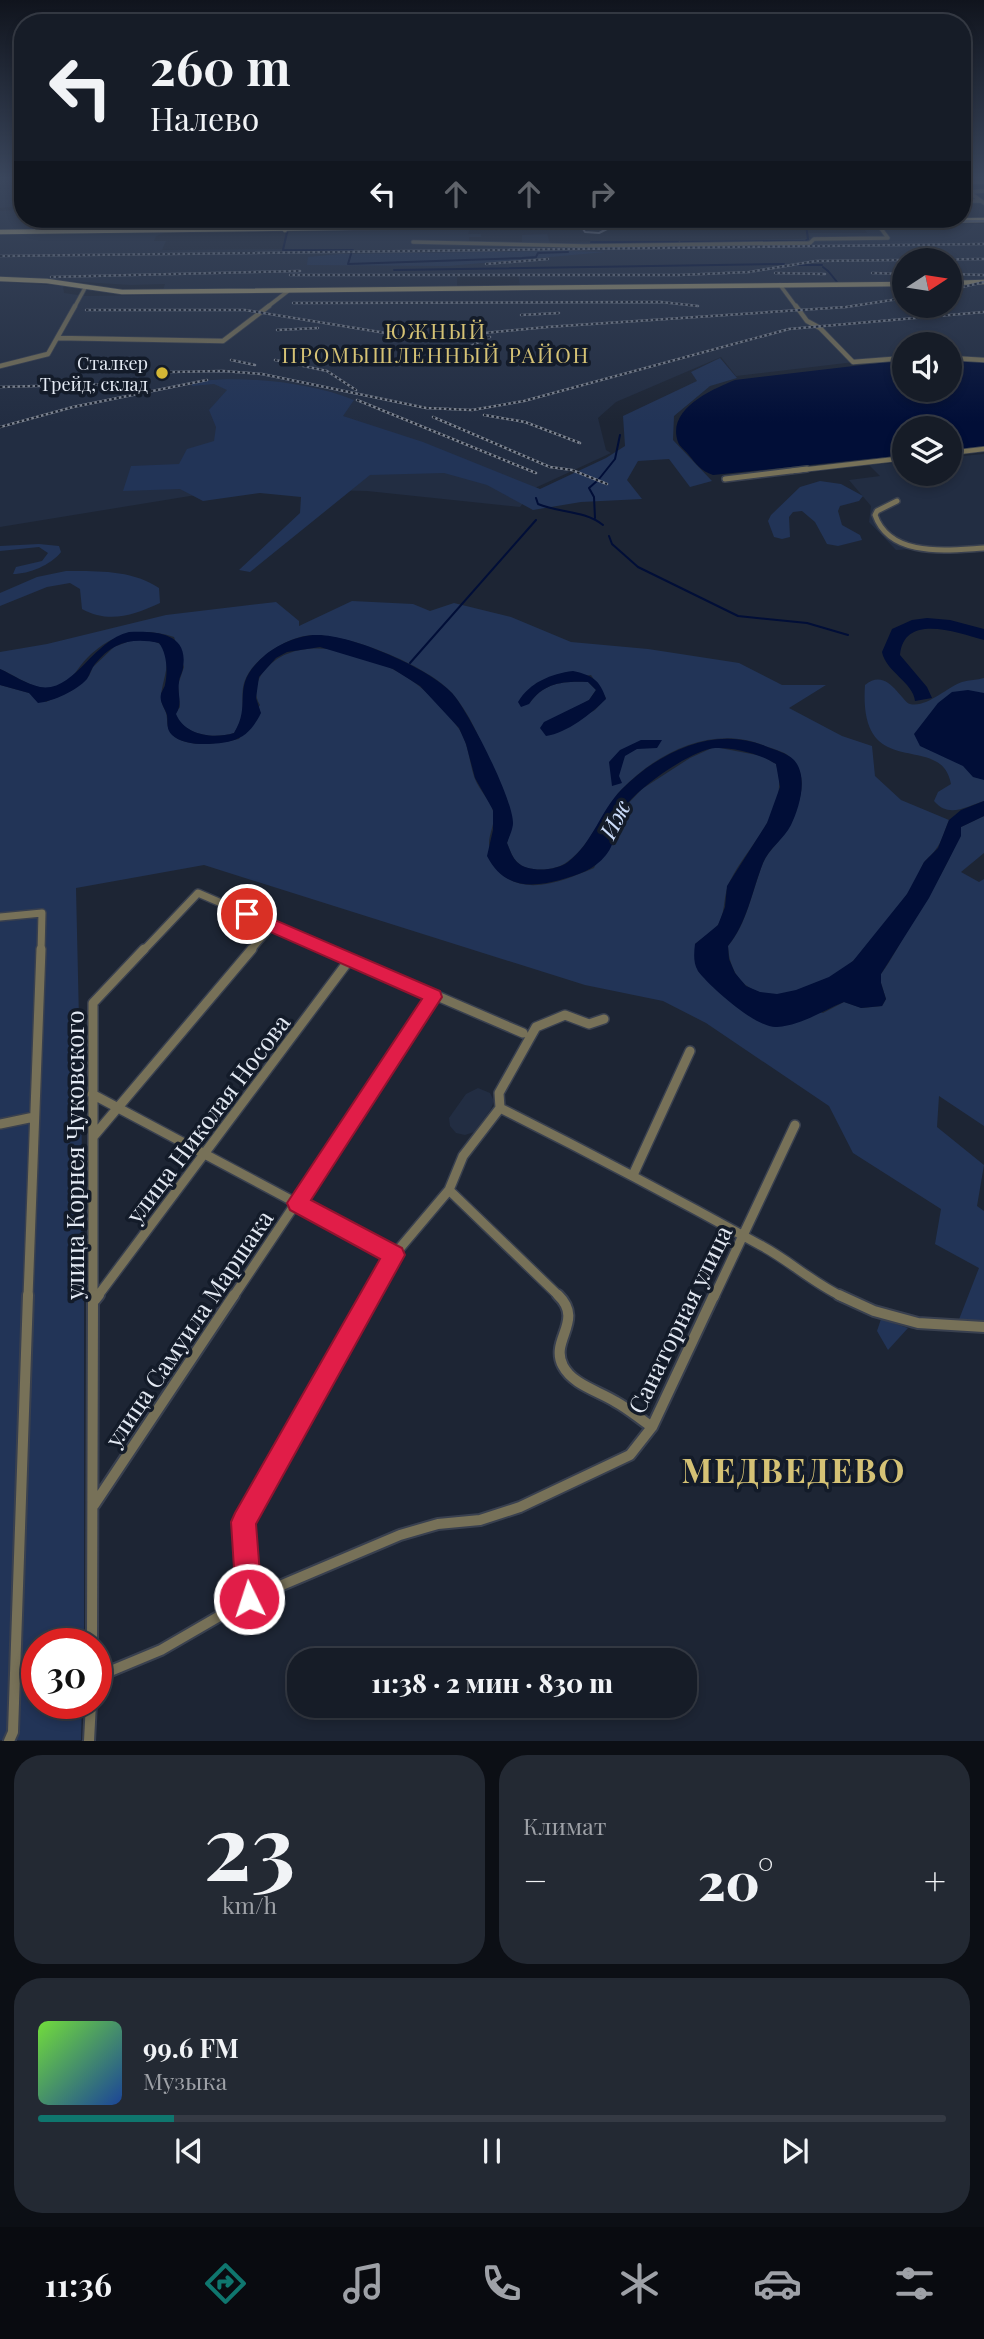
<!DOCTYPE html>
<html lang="ru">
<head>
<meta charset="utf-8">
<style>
	:root { --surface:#161c27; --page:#232933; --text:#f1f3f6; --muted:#9ea1a7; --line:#353a44; --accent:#0f766e }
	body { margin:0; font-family:"Playfair Display",serif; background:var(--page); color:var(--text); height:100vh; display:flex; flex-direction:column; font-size:26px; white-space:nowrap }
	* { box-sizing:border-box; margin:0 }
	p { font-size:23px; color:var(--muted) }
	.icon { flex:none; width:38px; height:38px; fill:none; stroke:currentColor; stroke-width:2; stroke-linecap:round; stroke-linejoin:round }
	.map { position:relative; height:1741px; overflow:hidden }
	.side { display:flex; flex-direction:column; gap:14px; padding:14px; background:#0c0f15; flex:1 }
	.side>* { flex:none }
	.banner { position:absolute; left:14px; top:14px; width:957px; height:214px; border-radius:28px; box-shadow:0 4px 10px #0003,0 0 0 2px var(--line); background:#161c27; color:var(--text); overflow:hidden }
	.needle { width:46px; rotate:78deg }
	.fabs { position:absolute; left:892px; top:248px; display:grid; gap:14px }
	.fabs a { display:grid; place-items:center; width:70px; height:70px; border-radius:50%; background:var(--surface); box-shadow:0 4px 10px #0003,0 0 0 2px var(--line); font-size:35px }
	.speed { position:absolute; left:21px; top:1628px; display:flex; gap:14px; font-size:35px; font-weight:700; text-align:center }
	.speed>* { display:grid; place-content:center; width:91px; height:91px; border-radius:50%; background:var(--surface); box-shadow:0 4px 10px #0003,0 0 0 2px var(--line); line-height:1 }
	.speed .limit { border:10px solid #d22; background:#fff; color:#111 }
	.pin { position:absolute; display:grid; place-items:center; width:60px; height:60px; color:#fff; margin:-30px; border:4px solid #fff; border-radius:50%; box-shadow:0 2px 7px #0007 }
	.me { position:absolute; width:77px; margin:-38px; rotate:356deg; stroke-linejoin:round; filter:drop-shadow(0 0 5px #0008) }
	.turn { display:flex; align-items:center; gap:24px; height:147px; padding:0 21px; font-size:32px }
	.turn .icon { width:91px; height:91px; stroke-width:2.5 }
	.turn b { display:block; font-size:49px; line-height:60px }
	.lanes { display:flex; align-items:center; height:66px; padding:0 21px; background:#0003; justify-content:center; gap:35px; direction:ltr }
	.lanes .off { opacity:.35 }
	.big { font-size:52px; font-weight:800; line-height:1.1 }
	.side .card { flex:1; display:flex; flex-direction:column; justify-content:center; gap:10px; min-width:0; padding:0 24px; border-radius:28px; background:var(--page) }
	.side .dial { align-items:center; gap:0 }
	.dial b { font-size:91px; line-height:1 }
	.song { display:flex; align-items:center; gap:21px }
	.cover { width:84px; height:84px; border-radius:10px; background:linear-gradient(135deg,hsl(100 70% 55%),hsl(220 70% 35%)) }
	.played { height:7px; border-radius:4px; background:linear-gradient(90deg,var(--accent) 15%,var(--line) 15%) }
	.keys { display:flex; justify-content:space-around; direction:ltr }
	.heat { display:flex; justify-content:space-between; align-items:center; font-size:38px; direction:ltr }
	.side .tiles { flex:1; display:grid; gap:14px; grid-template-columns:1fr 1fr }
	.card:last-child { grid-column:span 2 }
	.trip { position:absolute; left:287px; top:1648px; width:410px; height:70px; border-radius:28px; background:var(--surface); box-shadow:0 4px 10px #0003,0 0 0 2px var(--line); font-weight:800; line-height:70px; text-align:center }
	.tabs { display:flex; height:112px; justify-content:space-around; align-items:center; background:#090b10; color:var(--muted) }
	.tabs .icon { width:49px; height:49px }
	.tabs .current { color:var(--accent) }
	.tabs b { font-size:32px; color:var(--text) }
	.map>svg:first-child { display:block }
</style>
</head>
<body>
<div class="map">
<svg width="984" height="1741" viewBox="0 0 984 1741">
	<rect width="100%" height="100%" fill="#1d2534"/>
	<path fill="#222d42" d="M0 179H23V206L0 208Z
		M23 210V219H286L284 228 0 229V211Z
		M396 219H555L560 223 396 226Z
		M871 224H984V280L950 281V261H905V281L520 285 518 274H457V286L163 290 165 284 131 285 0 277V234L164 233 156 236 154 241H166L162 250 283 249 289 232 470 229 468 234H481V237H469V243L522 244V235L547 234 550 243 798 239 811 238 808 233H867L863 227H873Z
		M0 282 63 286 64 293 85 296 905 285V306H950V284H984V358L950 357V345H905V356L736 376 721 357 616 402 598 418 606 450 611 453 535 488 520 507 367 491 239 488 0 527Z
		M984 454V545L896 550 869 522 871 506 849 480 880 476 869 465 905 462V474H950V457Z
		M478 1088 490 1093 494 1101 491 1109 474 1132 465 1135 456 1133 450 1126 449 1118 466 1094Z"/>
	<path fill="#223457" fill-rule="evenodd" d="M566 251 606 252 448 266 307 265 308 257 339 254Z
		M720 358 737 378 710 386 674 416 673 440 712 481 690 487 669 459 638 461 627 480 642 499 581 502 533 510 487 485 444 473 370 475 250 572 239 570 300 513 301 497 260 493 203 501 180 489 123 491 131 466 179 464 187 449 214 441 216 427 209 410 227 390 214 384 192 386V384L200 381C247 376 309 382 354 400L343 416 423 442 540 489 606 458 625 446 623 416 697 381 691 372Z
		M820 481 841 484 863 496 859 501 840 506 838 511 842 525 860 535 862 540 838 546 827 544 815 522 802 511 793 512 789 517 790 537 782 539 774 537 768 521 771 515 800 487Z
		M39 544 59 546 61 552C51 565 29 574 13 574L16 567 42 561 48 553 39 547 0 551V546Z
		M66 571C97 571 133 570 159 588L160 603C134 615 109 624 82 609L80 589 70 583 47 587 0 606V593L37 577Z
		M352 601 413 604 430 611 454 603 511 617 571 642 648 649 739 663 782 685H826L789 708 842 736 872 746 875 776 901 800 949 820C945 829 942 842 936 849 933 854 928 857 925 861 920 868 918 878 913 885 897 910 876 941 853 961 831 981 789 1001 759 992 738 985 729 966 728 946 747 924 752 891 763 863 768 851 778 844 784 833 796 812 812 782 793 760 787 752 774 749 765 746 714 724 657 752 621 790 601 811 593 844 567 862 555 871 528 873 517 862 512 857 510 850 507 843 517 808 506 799 492 768 481 742 471 715 452 693 427 665 336 627 300 637 288 640 272 649 263 657 226 689 255 703 234 733 214 739 185 736 175 714L180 707 178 685 184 667 174 637C137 625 106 635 81 665 73 676 66 686 51 688 33 690 17 676 0 669V652L47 644 166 615 276 602 299 621V626ZM591 675 606 698 595 710 579 719 568 712 589 700 596 690 588 682C564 681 544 682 529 704L536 683Z
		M135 639C143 640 155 640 161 645 174 659 161 683 161 697 161 704 164 707 166 713 168 720 166 727 171 733 184 750 221 743 239 739L260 705C253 694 256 681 264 671 299 627 382 656 419 686 432 696 449 715 459 729 469 744 469 763 475 779 479 790 491 801 493 811 496 823 489 833 489 843 489 852 497 865 500 873 527 897 565 880 594 868L623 809 642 789 690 758 712 748H720L762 756 776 764C791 810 748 844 730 881 723 894 726 910 719 923 715 931 702 938 695 944L698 971 709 981 823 1013 844 1002 862 1008 882 1006 886 999 881 983V974C893 958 901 940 912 923 930 892 952 862 961 827L984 816V853L961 872 979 882 984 879V1126L939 1096 937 1127 984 1165 977 1206 984 1211V1321L958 1322 979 1268 935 1244 941 1209 853 1153 829 1106 706 1023 663 1001 585 985 204 865 76 888 84 1239V1643H37V1703H82L81 1740H0V685L29 693 46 702 71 691 89 676 93 667 114 647Z
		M984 678V801C967 806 949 819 934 801L938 792 951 784C941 729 858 786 865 685 887 666 901 701 910 704 927 708 947 687 962 682 969 680 977 680 984 678Z
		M881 1319 908 1328 888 1350 877 1331Z"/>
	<path fill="#010e37" d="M905 360V390H950V360L984 361V446L950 450V429H905V455L713 475C701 471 696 464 688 454 686 451 679 446 678 442 666 409 713 389 735 380Z
		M927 618 950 620 984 629V640C958 633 904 612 900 655L927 687 932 698 915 701C913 682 886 672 882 652L892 629 912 620Z
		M129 632C154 631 189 632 183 667 183 672 179 677 179 682 177 695 183 703 176 714 185 736 214 739 234 733 253 703 229 687 263 657 276 645 299 635 316 635 350 634 429 668 452 693 469 712 513 799 513 823 513 829 509 837 507 843 510 850 512 857 517 862 528 873 556 871 568 862 593 843 600 811 622 789 659 752 714 725 765 746 775 750 787 753 794 760 809 777 799 808 791 825 784 839 769 848 763 863 752 891 747 923 728 946L729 959 735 973 746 986 760 992 777 994 796 990 829 977 853 961 907 894 924 862 938 848 949 820 961 810 984 801V816L961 827V836L929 898 881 974V983L886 999 882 1006 861 1008 844 1002C821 1011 803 1025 777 1027 757 1029 710 987 698 971 693 963 694 953 695 944L718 925 725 907 727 886 767 823 780 787 776 764C760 754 734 747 715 748 691 750 634 790 623 810 615 825 617 842 606 855 594 870 578 875 560 880 531 888 503 888 487 856L493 830V810L475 778 466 744 459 728 420 686 393 669 320 647 287 652 276 658 259 677 256 698 261 713C254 727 246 737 231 741 216 745 184 747 172 735 166 729 168 723 167 715 165 708 159 702 161 694 161 693 165 686 165 685 168 672 167 653 159 643 133 637 112 642 95 664 91 669 90 674 87 679 76 691 54 701 38 703L29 693 0 685V669C13 675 26 684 40 687 74 693 92 641 129 632Z
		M573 671C592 675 600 680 606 699 591 714 567 733 546 736L540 728 544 722 589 700 596 690 588 682C564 681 544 682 529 704L521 707 518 702C530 682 551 674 573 671Z
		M968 690 984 693V780L973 777 963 766 920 746 914 734 938 703 952 692Z
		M641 740H662L657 748 637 749 625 756 619 776 622 783 612 786 609 762 620 750Z"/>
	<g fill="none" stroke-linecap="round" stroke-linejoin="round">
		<path stroke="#010e37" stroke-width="2" d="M287 232 283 250H353
			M591 242H678
			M681 242 803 241
			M804 242 808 239 806 225
			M351 254 348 264 522 258 536 257 538 253 568 252
			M787 265H822
			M823 267 828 271
			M394 270 784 264
			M829 272 837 282
			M599 479 615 459 620 435
			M536 498 538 504C559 513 584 510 603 525
			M595 518 594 497 589 488 597 481
			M609 536 612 544 638 567 738 616 807 623 848 635
			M410 663 536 520"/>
		<g stroke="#39404f" stroke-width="5">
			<path id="street-far5" d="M962 182H984
				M962 187 984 203
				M970 192 984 191
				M962 201H980
				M413 242 584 246 810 243 814 239 888 238 876 222
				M780 285 797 308
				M74 308 85 288
				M266 308 288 291"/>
		</g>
		<g stroke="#39404f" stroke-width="6">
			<path id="street-far4" d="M796 306 807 321 820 328 853 362 905 358
				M57 338 223 341 269 306
				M950 358 984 360
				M0 366 48 354 75 306
				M950 453 984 449
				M792 471 905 458"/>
		</g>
		<g stroke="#39404f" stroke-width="8">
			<path id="street-far3" d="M725 479 807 469
				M897 501 877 511 875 515C890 558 947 550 984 548"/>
		</g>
		<g stroke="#39404f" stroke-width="10">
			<path id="street-far2" d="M0 917 42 913 41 951
				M143 951 198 893 332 951
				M250 951 272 925"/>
		</g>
		<g stroke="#39404f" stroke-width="12">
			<path id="street-far1" d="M328 949 523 1033
				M92 1094 394 1255
				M500 1108C588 1152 675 1198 762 1246 790 1261 813 1283 843 1297
				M500 1108 499 1093 536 1027 565 1015 589 1024 604 1019
				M0 1124 34 1117
				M93 1137 252 949
				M633 1175 690 1051
				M449 1190 560 1297
				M28 1297 41 949
				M93 1297V1003L144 949
				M97 1297 350 959
				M233 1297 434 997
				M370 1297 394 1255 449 1190 463 1156 500 1108
				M714 1297 795 1125"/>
		</g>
		<g stroke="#39404f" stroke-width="14">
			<path id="street" d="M558 1295C585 1321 549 1340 563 1366 573 1385 599 1391 616 1402 629 1409 640 1419 652 1427
				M839 1295 874 1311 918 1323 984 1327
				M95 1300 99 1295
				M94 1505 234 1295
				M249 1599 244 1522 371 1295
				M92 1643 93 1295
				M96 1677 161 1650 249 1599 400 1535 438 1524 480 1520 520 1507 630 1455 652 1427 714 1295
				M9 1741 13 1732 28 1295
				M89 1741 91 1703"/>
		</g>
		<g stroke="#39404f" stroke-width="6">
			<path id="secondary" d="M285 230 288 219
				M0 279 47 281 122 292 905 284
				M950 283 984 282"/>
		</g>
		<g stroke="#39404f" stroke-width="6">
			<path id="primary" d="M0 232 984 220"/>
		</g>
		<use href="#street-far5" stroke="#777158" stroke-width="3.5"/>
		<use href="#street-far4" stroke="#777158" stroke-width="4.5"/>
		<use href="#street-far3" stroke="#777158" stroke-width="5"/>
		<use href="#street-far2" stroke="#777158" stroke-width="7"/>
		<use href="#street-far1" stroke="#777158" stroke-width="9"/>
		<use href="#street" stroke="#777158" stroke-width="10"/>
		<use href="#secondary" stroke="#a69c74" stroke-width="4.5"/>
		<use href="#primary" stroke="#cbbe89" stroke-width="4.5"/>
		<path stroke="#7e8592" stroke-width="2" d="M583 229 585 232 599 233 613 226 652 224 984 221"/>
		<g stroke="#7e8592" stroke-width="2.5">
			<path id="rail" d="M0 256 984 244
				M486 264 548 259
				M775 273 825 274
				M872 273 905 274
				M950 274 984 275
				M290 275H680L749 272 816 261 984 259
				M51 277 300 271
				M950 290 984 282
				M293 303 661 302 698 306
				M86 310H245L398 335 433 338 547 327 846 307 905 298
				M521 315 559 313
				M277 330 318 328
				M328 358C368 365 410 369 450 356 464 351 476 342 490 337
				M231 360 255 365
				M275 360 327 371 356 390
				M170 372 223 371 262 374 426 408 472 410 524 401 789 329 984 312
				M0 387 147 383
				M357 400 536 473
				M484 415 525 422 580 443
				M433 417 550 467 572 470 607 484
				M0 427 73 407 207 380"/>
		</g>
		<use href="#rail" stroke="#131b29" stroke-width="2" stroke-dasharray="2.5" stroke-linecap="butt"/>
	</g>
	<linearGradient id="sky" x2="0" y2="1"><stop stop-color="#10141d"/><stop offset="0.42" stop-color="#3a465c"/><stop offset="1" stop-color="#3a465c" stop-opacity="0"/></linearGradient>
	<rect width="984" height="423" fill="url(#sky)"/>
	<path fill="#e11d48" stroke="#92132f" stroke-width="2" d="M247 908 440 991 442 997 311 1200 402 1248 405 1255 256 1524 262 1599 258 1609 249 1612 240 1609 236 1599 231 1522 235 1513 380 1259 290 1210 287 1203 422 999 241 919 239 914Z"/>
	<circle fill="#d3b635" stroke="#131b29" stroke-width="2.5" cx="162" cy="373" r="7"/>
	<g text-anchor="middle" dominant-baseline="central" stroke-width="7" stroke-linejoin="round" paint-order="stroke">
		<g font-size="18" fill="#e3e9f3" stroke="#131b29" text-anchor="end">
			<text x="148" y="363">Сталкер<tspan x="148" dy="21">Трейд, склад</tspan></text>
		</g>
		<g font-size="21" letter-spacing="2" fill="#d5c275" stroke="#131b29">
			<text x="436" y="330">ЮЖНЫЙ<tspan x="436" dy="24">ПРОМЫШЛЕННЫЙ РАЙОН</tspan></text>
		</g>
		<g font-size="23" font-style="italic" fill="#cbdcfa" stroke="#131b29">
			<text transform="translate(614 819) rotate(-63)">Иж</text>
		</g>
		<g font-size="24" fill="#e3e9f3" stroke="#131b29">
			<text transform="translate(207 1118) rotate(-53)">улица Николая Носова</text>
			<text transform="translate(74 1155) rotate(-90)">улица Корнея Чуковского</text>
			<text transform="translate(679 1319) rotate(-64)">Санаторная улица</text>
			<text transform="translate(188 1328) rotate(-56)">улица Самуила Маршака</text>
		</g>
		<g font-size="33" font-weight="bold" letter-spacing="2" fill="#d5c275" stroke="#131b29">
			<text x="794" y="1469">МЕДВЕДЕВО</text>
		</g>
	</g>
</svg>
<div class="fabs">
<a><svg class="needle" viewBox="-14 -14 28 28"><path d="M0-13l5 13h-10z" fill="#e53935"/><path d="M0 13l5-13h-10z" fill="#9ea1a7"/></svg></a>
<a><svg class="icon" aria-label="sound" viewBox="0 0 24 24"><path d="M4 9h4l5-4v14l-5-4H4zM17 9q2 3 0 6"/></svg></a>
<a><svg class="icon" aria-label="layers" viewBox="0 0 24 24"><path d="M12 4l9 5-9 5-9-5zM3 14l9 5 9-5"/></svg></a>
</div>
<div class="speed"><div class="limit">30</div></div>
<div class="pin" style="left:247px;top:914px;background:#d93025"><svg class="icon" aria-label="arrive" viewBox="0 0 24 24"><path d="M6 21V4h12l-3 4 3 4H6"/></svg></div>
<svg class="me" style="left:249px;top:1599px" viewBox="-20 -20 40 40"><circle r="17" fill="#e11d48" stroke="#fff" stroke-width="3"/><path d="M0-11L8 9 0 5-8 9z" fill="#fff"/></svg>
<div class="trip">11:38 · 2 мин · 830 m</div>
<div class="banner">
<div class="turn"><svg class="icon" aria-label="left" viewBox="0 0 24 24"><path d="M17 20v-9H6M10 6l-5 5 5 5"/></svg><div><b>260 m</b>Налево</div></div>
<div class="lanes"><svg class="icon" aria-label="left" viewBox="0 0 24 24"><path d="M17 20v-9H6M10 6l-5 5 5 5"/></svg><svg class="icon off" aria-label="ahead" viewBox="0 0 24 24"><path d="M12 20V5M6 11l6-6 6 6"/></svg><svg class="icon off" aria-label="ahead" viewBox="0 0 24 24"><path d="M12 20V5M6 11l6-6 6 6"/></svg><svg class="icon off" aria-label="right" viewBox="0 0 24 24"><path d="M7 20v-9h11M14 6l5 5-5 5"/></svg></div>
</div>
</div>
<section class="side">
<div class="tiles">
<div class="card dial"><b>23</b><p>km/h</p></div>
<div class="card"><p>Климат</p>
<div class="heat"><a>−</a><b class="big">20°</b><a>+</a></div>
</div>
<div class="card">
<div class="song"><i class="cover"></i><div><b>99.6 FM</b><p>Музыка</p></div></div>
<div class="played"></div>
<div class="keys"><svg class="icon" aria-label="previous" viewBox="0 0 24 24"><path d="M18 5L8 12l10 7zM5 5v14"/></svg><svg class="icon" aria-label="pause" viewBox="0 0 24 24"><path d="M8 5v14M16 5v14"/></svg><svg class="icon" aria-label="next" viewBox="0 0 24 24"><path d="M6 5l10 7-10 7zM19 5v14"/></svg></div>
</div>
</div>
</section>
<nav class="tabs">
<b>11:36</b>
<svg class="icon current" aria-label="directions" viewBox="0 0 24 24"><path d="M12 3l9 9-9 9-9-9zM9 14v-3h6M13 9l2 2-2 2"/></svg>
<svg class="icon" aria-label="music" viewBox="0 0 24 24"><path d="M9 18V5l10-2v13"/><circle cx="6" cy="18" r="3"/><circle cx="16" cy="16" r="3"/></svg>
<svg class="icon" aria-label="phone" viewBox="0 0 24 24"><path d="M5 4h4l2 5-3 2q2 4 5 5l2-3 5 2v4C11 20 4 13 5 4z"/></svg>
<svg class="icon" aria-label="climate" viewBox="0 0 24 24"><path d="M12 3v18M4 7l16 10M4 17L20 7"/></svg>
<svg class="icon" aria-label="car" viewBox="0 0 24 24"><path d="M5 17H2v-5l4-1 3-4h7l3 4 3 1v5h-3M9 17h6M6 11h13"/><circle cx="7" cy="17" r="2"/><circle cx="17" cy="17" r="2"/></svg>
<svg class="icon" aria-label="filters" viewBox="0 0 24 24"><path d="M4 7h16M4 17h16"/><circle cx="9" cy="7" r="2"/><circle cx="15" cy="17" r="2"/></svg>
</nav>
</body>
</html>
